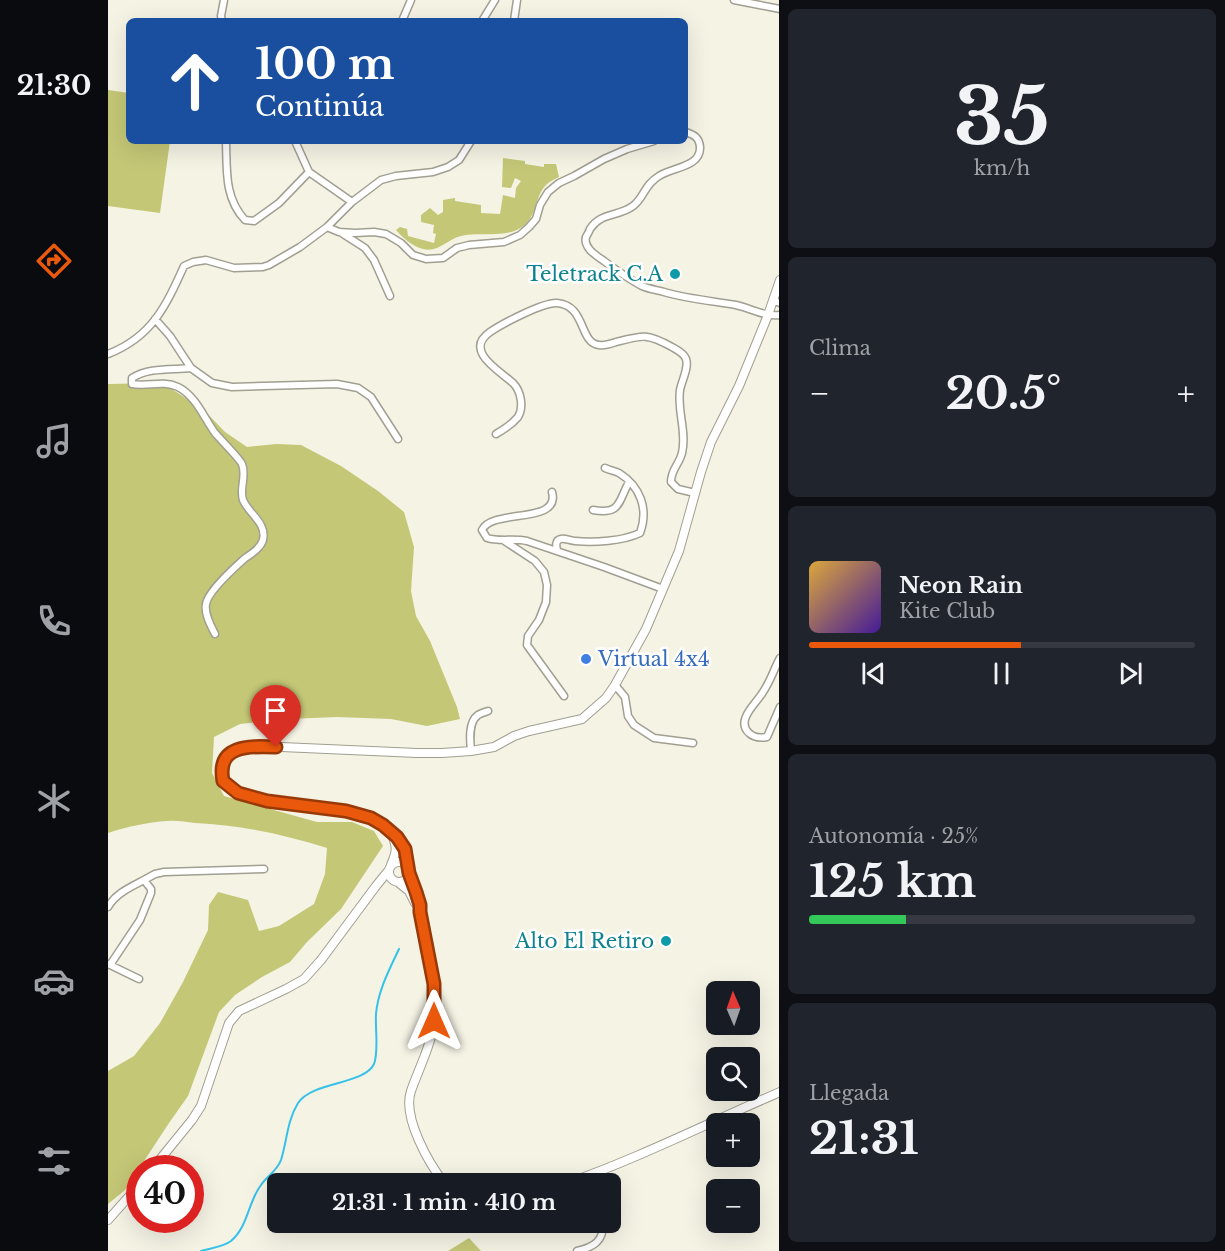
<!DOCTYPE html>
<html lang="es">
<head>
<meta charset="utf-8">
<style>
	:root { --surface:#171b24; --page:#20242c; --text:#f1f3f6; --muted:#9ea1a6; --line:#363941; --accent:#ea580c }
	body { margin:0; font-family:"Libre Baskerville",serif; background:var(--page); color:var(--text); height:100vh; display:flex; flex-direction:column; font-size:22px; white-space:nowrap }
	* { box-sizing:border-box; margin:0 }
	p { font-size:20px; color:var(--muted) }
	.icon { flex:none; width:33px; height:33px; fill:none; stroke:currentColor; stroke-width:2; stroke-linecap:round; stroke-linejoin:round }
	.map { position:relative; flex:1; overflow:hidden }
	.drawer { display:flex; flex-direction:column; gap:9px; padding:9px; background:#0d0f14; width:446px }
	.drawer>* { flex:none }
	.banner { position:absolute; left:18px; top:18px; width:562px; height:126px; border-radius:9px; box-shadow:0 6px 24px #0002; background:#1a4fa0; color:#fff; overflow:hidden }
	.needle { width:39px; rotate:358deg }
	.controls { position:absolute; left:598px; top:981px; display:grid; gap:12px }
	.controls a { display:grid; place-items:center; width:54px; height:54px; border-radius:9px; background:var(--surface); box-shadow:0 6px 24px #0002; font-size:30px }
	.speed { position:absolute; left:18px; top:1155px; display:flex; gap:12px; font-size:30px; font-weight:700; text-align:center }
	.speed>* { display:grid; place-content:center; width:78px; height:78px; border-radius:50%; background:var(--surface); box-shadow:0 6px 24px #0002; line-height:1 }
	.speed .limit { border:9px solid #d22; background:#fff; color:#111 }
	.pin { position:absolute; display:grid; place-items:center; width:51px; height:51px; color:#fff; margin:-62px -26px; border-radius:50% 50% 50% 0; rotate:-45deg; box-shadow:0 0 6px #0007 }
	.pin .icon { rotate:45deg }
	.me { position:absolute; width:66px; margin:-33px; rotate:0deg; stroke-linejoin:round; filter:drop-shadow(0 0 4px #0008) }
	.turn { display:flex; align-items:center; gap:21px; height:126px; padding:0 30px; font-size:27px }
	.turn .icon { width:78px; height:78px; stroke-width:2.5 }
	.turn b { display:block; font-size:42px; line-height:51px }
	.big { font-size:45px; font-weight:800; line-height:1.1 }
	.drawer .widget { flex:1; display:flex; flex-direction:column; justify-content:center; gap:9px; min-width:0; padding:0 21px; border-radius:9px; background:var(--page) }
	.drawer .dial { align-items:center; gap:0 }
	.dial b { font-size:78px; line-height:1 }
	.song { display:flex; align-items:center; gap:18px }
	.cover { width:72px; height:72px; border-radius:9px; background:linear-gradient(135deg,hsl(40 70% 55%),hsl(260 70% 35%)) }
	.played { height:6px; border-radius:3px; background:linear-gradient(90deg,var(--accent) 55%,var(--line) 55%) }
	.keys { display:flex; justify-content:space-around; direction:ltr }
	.heat { display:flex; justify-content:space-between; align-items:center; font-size:33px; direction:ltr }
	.charge { height:9px; border-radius:4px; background:linear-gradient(90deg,#34c759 25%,var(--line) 0) }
	.trip { position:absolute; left:159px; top:1173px; width:354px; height:60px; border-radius:9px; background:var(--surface); box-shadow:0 6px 24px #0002; font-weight:800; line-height:60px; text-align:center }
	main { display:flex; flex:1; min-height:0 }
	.tab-bar { display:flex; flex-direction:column; width:108px; justify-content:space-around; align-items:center; background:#090b0e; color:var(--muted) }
	.tab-bar .icon { width:42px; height:42px }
	.tab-bar .on { color:var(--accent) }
	.tab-bar b { font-size:27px; color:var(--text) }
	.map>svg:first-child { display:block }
</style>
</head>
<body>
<main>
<nav class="tab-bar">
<b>21:30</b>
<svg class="icon on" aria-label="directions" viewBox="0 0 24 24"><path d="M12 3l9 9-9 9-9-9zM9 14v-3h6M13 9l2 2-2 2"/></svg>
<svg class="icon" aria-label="music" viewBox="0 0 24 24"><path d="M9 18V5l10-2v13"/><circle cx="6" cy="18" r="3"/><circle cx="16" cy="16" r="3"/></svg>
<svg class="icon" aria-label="phone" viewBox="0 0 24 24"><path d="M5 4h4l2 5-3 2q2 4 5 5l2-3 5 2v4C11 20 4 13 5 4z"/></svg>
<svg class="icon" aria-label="climate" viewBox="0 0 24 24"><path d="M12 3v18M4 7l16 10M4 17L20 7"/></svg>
<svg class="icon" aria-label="car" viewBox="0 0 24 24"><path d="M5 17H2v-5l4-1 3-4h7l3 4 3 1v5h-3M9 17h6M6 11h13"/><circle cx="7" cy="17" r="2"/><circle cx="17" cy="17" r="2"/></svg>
<svg class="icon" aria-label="filters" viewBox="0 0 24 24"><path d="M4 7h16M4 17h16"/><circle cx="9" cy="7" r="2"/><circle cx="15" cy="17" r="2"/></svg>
</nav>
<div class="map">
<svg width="672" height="1251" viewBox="0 0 672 1251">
	<rect width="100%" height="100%" fill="#f5f3e4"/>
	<path fill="#c4c776" d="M0 90 21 93V141H62L52 213 0 206Z
		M395 158 417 161V164L436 167V164H448L451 177C447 179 442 181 439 184 427 195 429 214 417 225 398 240 375 231 353 236 340 239 330 253 315 249 304 246 295 238 288 230L292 227 299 229 300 236 326 243 328 234 325 233 326 225 313 222V215L322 208 330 215 335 212V200L347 198V201L373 205V213L392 214 395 195 407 198 408 188 413 181 407 178 403 188 394 187Z
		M54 383 95 409 117 432 139 447 168 444 193 445 233 466 270 491 296 512 306 547 303 591 308 616 322 641 349 707 352 719 319 726 283 719 229 717 180 719 132 724 106 737 104 773 116 796 209 822H244L266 831 275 846 233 909 199 942 182 962 154 977 127 995 111 1012 80 1096 61 1123 17 1190 0 1204V1071L26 1056 52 1023 75 982 100 930 101 905 110 892 140 900 151 931 171 926 206 904 217 874 219 848C176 834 131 825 87 823 78 822 68 820 59 821 40 822 18 827 0 833V384Z
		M416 1223H441V1227L418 1231Z
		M361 1238 373 1251H340Z"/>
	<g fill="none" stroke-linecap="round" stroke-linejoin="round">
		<path stroke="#36c1eb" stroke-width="2" d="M93 1251C103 1248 115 1247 123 1241 140 1227 140 1202 153 1185 159 1176 169 1171 173 1160 179 1141 179 1121 190 1103 205 1081 256 1085 266 1064 271 1051 267 1028 268 1014 270 991 281 970 291 949"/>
		<g stroke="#a19f91" stroke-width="9">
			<path id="minor" d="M626 0 672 9
				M114 21 113 16 116 0
				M294 21 303 0
				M374 21 387 0
				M406 21 409 0
				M578 132C586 135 591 137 592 147 593 167 565 167 551 176 536 185 536 198 525 206 510 217 493 212 482 229 482 230 478 237 478 237 475 248 489 256 496 261 508 270 521 279 534 286 541 289 549 290 556 292 580 299 604 301 628 305 642 308 657 317 672 315
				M118 141C119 169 116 198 137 220L146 221 171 203 201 172
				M187 141 201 172 244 202
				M219 227 231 232 247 233 266 232 278 234 293 243 305 255 318 259 335 258 349 248 361 245 396 242 412 235 421 227 428 219 432 205 440 192 451 183 466 176 496 159 519 149 546 141
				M232 232 257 248 266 260 282 296
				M666 301 672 303
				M47 319 62 336 83 368 104 383 124 387 229 384 250 388 263 397 290 439
				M0 354C44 337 58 306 76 266L85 262 98 260 126 268 155 267 161 265 192 247 219 227 244 202 273 180 288 176 325 172 340 167 351 160 363 141
				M83 368C64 370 41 367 24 378V384C40 387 54 380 70 387 88 396 96 418 107 433 113 440 131 458 134 464 139 476 131 488 135 500 141 514 159 523 155 540 152 549 143 554 136 559 126 568 100 591 98 604 96 614 103 626 107 634
				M388 434C395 430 405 423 410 417 416 407 413 391 405 383 392 371 355 351 382 332 394 324 435 302 449 303 478 305 471 343 491 345 497 346 502 344 508 342 535 335 539 333 564 347 569 350 576 353 578 359 581 368 574 380 572 390 569 411 579 432 574 453 571 465 563 469 563 482L570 489 587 493
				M444 492C453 525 384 508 374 530L379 538C392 542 405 538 419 541L496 567 555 589
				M485 510C513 515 510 502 521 482
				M395 540 427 561 436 572 439 585 438 602 431 620 420 636 419 645 456 696
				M449 550C448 546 447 540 453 539 457 538 463 541 467 541 486 543 515 541 532 533 541 509 532 486 511 473 507 471 501 470 497 468
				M672 658C666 669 662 682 655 692 649 703 627 720 641 733 646 738 653 738 659 737L672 707
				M507 685 517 697 520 716 526 725 546 738 585 743
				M363 751C362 741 360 722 370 715 373 713 377 712 380 711
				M36 880 47 874 56 872 156 869
				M0 907C8 893 23 887 36 880L43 889V893L32 920 2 965
				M0 964 31 979
				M469 1251C486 1247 496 1241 495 1222"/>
		</g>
		<g stroke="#a19f91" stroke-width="10">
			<path id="tertiary" d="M281 872a10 10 0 1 1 20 0a10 10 0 1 1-20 0Z
				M283 865C289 851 289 848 284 834
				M301 869 297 849 293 840 282 830 263 818 238 811 159 801 130 793 115 781 113 771 117 759 131 748 151 746 309 753H334L363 751 386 747 406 736 421 731 474 719 498 698 507 685 538 629 571 551 593 472 603 442 631 386 660 315 672 280
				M301 873C307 885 312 898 312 912 319 947 331 985 326 1021 323 1046 311 1068 303 1091 294 1117 321 1164 337 1184
				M291 883 301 891 307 903
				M45 1168 84 1120 93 1106 121 1023 131 1011 178 989 196 979 213 960 268 886 281 870
				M457 1184C531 1158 600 1123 672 1092
				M0 1220 32 1184"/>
		</g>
		<use href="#minor" stroke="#fff" stroke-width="6"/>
		<use href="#tertiary" stroke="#fff" stroke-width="8"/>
	</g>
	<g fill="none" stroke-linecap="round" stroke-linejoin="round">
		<g stroke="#983908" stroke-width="15">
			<path id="route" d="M168 747C142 746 108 744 115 781L130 793 159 801 238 811 263 818 275 825 289 837 297 849 301 873 308 892 312 905V912L326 984V1021"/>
		</g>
		<use href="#route" stroke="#ea580c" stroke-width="10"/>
	</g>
	<g fill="#0f9aa8" stroke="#fff" stroke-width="2">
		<circle cx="567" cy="274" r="6"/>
		<circle cx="558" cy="941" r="6"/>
	</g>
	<circle fill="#3f7fe0" stroke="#fff" stroke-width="2" cx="478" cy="659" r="6"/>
	<g text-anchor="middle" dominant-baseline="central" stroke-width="5" stroke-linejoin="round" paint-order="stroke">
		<g font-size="20" fill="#0d838f" stroke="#fff" text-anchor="end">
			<text x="555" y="274">Teletrack C.A</text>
			<text x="546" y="941">Alto El Retiro</text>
		</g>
		<g font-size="20" fill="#366cbe" stroke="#fff" text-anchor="start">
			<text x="490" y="659">Virtual 4x4</text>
		</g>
	</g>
</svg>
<div class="controls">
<a><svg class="needle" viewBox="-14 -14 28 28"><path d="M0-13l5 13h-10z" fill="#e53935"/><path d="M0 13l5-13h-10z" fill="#9ea1a6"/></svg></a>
<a><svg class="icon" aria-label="search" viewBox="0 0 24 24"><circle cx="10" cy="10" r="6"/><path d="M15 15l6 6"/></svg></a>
<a>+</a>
<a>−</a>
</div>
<div class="speed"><div class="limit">40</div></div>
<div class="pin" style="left:168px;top:747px;background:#d93025"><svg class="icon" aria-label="arrive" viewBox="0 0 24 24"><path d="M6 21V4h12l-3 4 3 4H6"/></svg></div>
<svg class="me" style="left:326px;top:1021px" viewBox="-20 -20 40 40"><path d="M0-17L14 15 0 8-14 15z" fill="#ea580c" stroke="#fff" stroke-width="4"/></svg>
<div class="trip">21:31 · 1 min · 410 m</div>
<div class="banner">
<div class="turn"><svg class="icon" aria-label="ahead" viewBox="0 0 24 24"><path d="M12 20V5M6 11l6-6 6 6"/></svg><div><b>100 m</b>Continúa</div></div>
</div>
</div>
<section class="drawer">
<div class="widget dial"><b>35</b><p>km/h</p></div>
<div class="widget"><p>Clima</p>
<div class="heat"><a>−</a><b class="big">20.5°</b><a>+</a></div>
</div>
<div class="widget">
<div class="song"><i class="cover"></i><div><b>Neon Rain</b><p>Kite Club</p></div></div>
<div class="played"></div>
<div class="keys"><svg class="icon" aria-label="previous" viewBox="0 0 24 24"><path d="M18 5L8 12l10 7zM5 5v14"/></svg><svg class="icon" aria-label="pause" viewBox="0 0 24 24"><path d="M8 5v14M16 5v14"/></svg><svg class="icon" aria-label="next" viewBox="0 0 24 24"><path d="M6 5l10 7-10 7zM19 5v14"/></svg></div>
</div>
<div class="widget"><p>Autonomía · 25%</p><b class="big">125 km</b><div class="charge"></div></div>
<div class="widget"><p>Llegada</p><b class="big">21:31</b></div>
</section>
</main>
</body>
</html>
